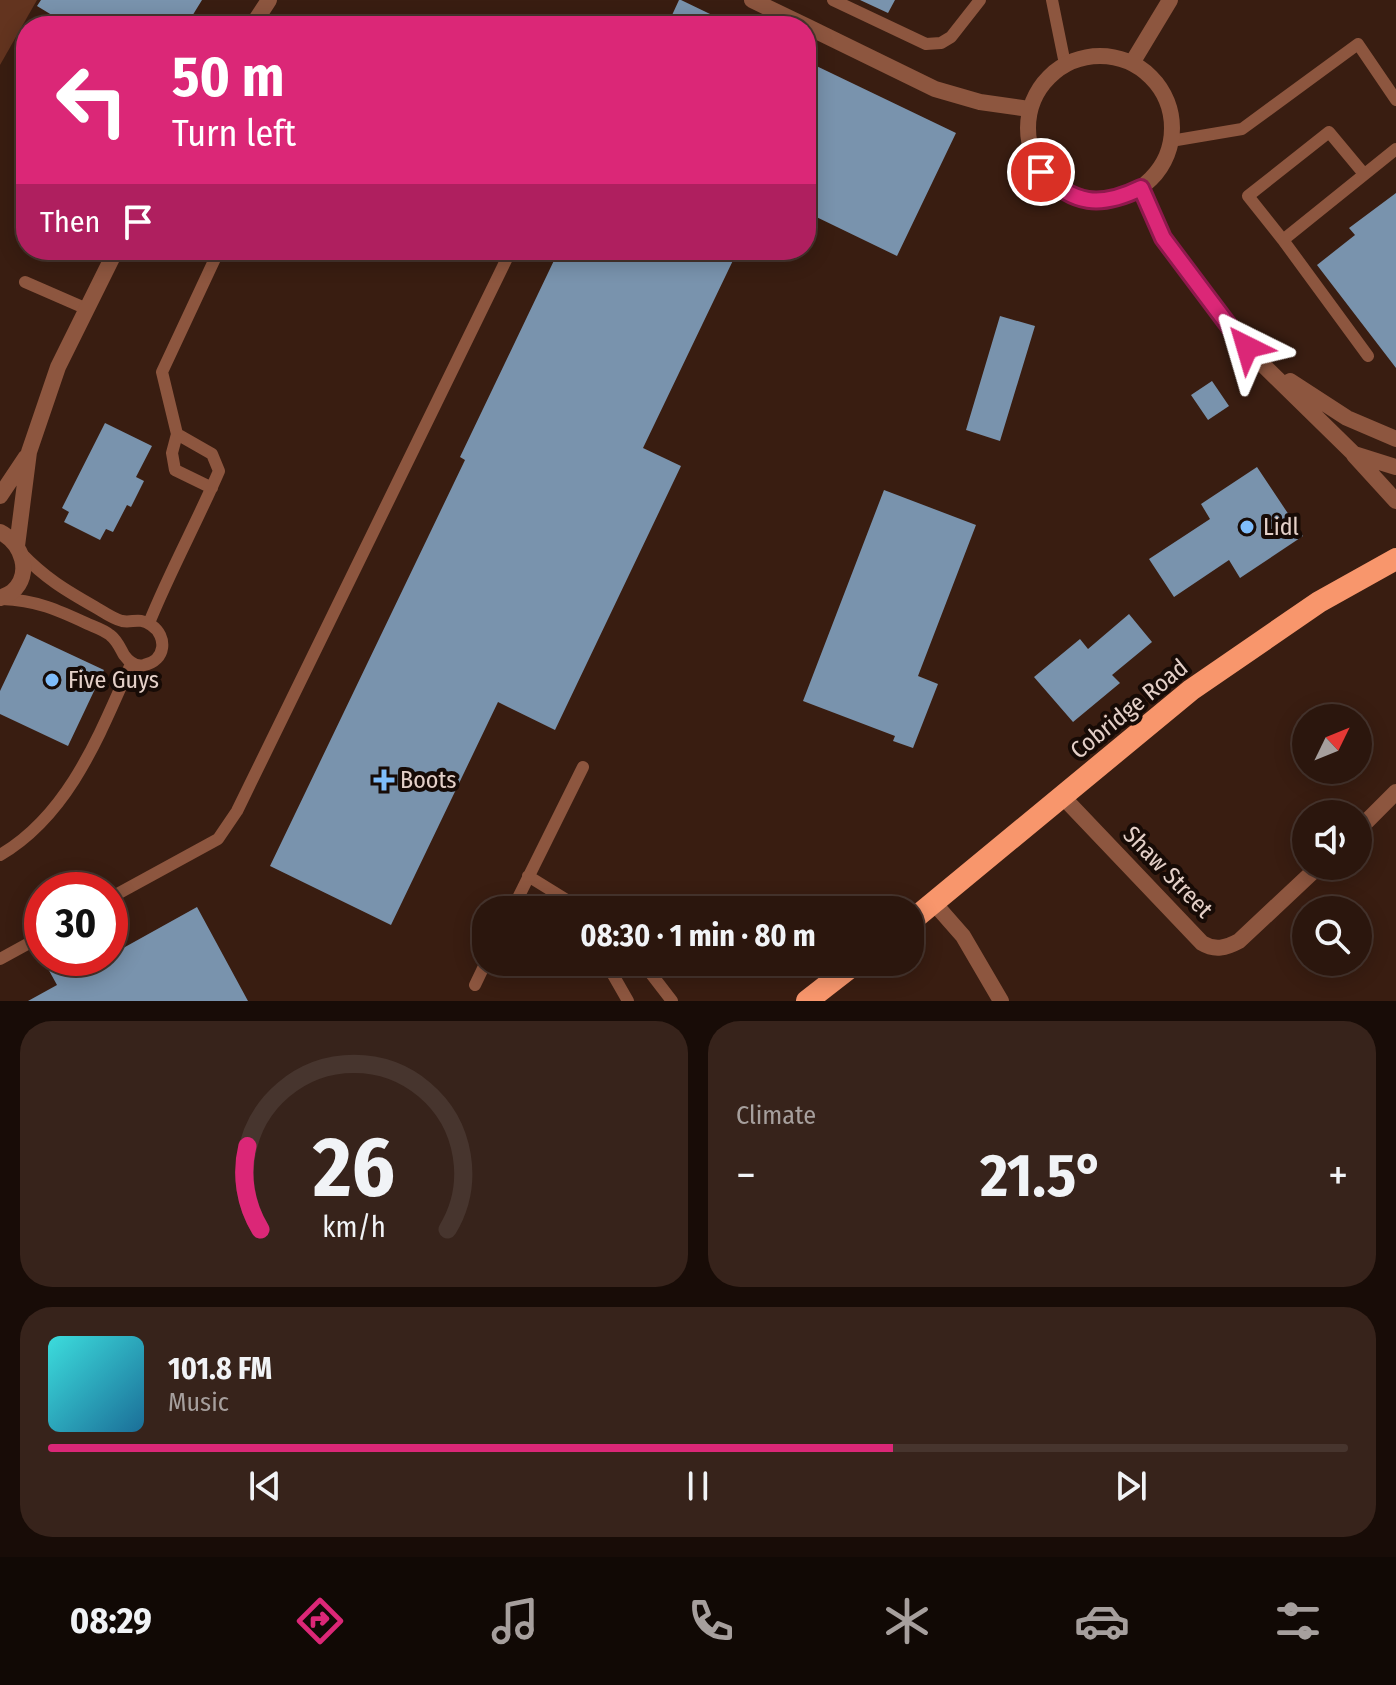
<!DOCTYPE html>
<html lang="en">
<head>
<meta charset="utf-8">
<style>
	:root { --surface:#2b160d; --page:#37231b; --text:#f1f3f6; --muted:#a69f9d; --line:#47352e; --accent:#db2777 }
	body { margin:0; font-family:"Fira Sans Condensed",sans-serif; background:var(--page); color:var(--text); height:100vh; display:flex; flex-direction:column; font-size:30px; white-space:nowrap }
	* { box-sizing:border-box; margin:0 }
	p { font-size:26px; color:var(--muted) }
	.icon { flex:none; width:44px; height:44px; fill:none; stroke:currentColor; stroke-width:2; stroke-linecap:round; stroke-linejoin:round }
	.map { position:relative; height:1001px; overflow:hidden }
	.sheet { display:flex; flex-direction:column; gap:20px; padding:20px; background:#180c07; flex:1 }
	.sheet>* { flex:none }
	.banner { position:absolute; left:16px; top:16px; width:800px; height:244px; border-radius:32px; box-shadow:0 4px 20px #0003,0 0 0 2px var(--line); background:#db2777; color:#fff; overflow:hidden }
	.needle { width:52px; rotate:47deg }
	.buttons { position:absolute; left:1292px; top:704px; display:grid; gap:16px }
	.buttons a { display:grid; place-items:center; width:80px; height:80px; border-radius:50%; background:var(--surface); box-shadow:0 4px 20px #0003,0 0 0 2px var(--line); font-size:40px }
	.speed { position:absolute; left:24px; top:872px; display:flex; gap:16px; font-size:40px; font-weight:700; text-align:center }
	.speed>* { display:grid; place-content:center; width:104px; height:104px; border-radius:50%; background:var(--surface); box-shadow:0 4px 20px #0003,0 0 0 2px var(--line); line-height:1 }
	.speed .limit { border:12px solid #d22; background:#fff; color:#111 }
	.pin { position:absolute; display:grid; place-items:center; width:68px; height:68px; color:#fff; margin:-34px; border:4px solid #fff; border-radius:50%; box-shadow:0 2px 8px #0007 }
	.me { position:absolute; width:88px; margin:-44px; rotate:320deg; stroke-linejoin:round; filter:drop-shadow(0 0 6px #0008) }
	.turn { display:flex; align-items:center; gap:28px; height:168px; padding:0 24px; font-size:36px }
	.turn .icon { width:104px; height:104px; stroke-width:2.5 }
	.turn b { display:block; font-size:56px; line-height:68px }
	.then { display:flex; align-items:center; height:76px; padding:0 24px; background:#0003; gap:16px; font-size:30px }
	.big { font-size:60px; font-weight:700; line-height:1.1 }
	.sheet .widget { flex:1; display:flex; flex-direction:column; justify-content:center; gap:12px; min-width:0; padding:0 28px; border-radius:32px; background:var(--page) }
	.sheet .dial { align-items:center; gap:0 }
	.dial svg { height:208px; overflow:visible; fill:none; stroke:var(--line); stroke-width:7; stroke-linecap:round; text-anchor:middle }
	.dial text { fill:var(--text); stroke:none }
	.song { display:flex; align-items:center; gap:24px }
	.cover { width:96px; height:96px; border-radius:12px; background:linear-gradient(135deg,hsl(180 70% 55%),hsl(200 70% 35%)) }
	.played { height:8px; border-radius:4px; background:linear-gradient(90deg,var(--accent) 65%,var(--line) 65%) }
	.keys { display:flex; justify-content:space-around; direction:ltr }
	.heat { display:flex; justify-content:space-between; align-items:center; font-size:44px; direction:ltr }
	.sheet .tiles { flex:1; display:grid; gap:20px; grid-template-columns:1fr 1fr }
	.widget:last-child { grid-column:span 2 }
	.trip { position:absolute; left:472px; top:896px; width:452px; height:80px; border-radius:32px; background:var(--surface); box-shadow:0 4px 20px #0003,0 0 0 2px var(--line); font-weight:700; line-height:80px; text-align:center }
	.dock { display:flex; height:128px; justify-content:space-around; align-items:center; background:#110905; color:var(--muted) }
	.dock .icon { width:56px; height:56px }
	.dock .active { color:var(--accent) }
	.dock b { font-size:36px; color:var(--text) }
	.map>svg:first-child { display:block }
</style>
</head>
<body>
<div class="map">
<svg width="1396" height="1001" viewBox="0 0 1396 1001">
	<rect width="100%" height="100%" fill="#391d11"/>
	<path fill="#63341f" d="M0 0H37L0 65Z"/>
	<path fill="#7993ad" d="M41 0H202L186 26H70L37 6Z
		M679 0H681L735 26H667Z
		M860 0H895L888 13Z
		M806 61 956 133 897 256 806 212Z
		M1396 193V368L1317 265 1355 235 1349 228Z
		M559 250H738L643 448 681 466 555 730 498 702 391 925 270 866 465 460 460 457Z
		M1000 316 1035 326 1000 441 966 430Z
		M1212 381 1229 406 1208 420 1191 395Z
		M105 423 152 446 136 477 144 481 131 507 127 505 113 532 106 529 100 540 64 522 69 512 62 508Z
		M1257 467 1303 536 1240 578 1229 560 1174 597 1149 559 1210 519 1201 504Z
		M884 490 976 525 918 676 938 684 913 748 893 741 895 736 803 701Z
		M1129 614 1152 642 1112 675 1120 683 1073 722 1034 677 1080 639 1088 649Z
		M27 634 104 670 68 746 0 714V691Z
		M197 907 248 1001H28L57 985 46 965 59 958H110V942L116 952Z"/>
	<g fill="none" stroke-linecap="round" stroke-linejoin="round">
		<path stroke="#8d563f" stroke-width="12" d="M833 0 926 44 941 43 951 37 980 0
			M1052 0 1065 64
			M325 26 326 24
			M1171 141 1242 129 1358 44 1396 100
			M1283 240 1248 196 1329 132 1364 174
			M25 282 87 309
			M1368 356 1283 240 1396 149
			M212 488 175 470 172 453 177 434 162 372 219 250
			M2 599C36 600 58 610 88 624 95 627 104 630 110 635 117 640 120 648 124 655 129 662 135 667 144 665 166 661 168 636 151 625 139 617 133 623 122 621 113 619 102 611 95 607 65 590 45 578 21 553
			M149 623C170 571 197 522 219 471L212 454 177 434
			M0 855C70 814 100 733 131 664
			M528 876 583 910
			M110 898 218 839 237 811 511 250
			M512 910 583 767
			M0 959 42 936
			M602 962 608 966 628 1001
			M642 962 672 1001
			M475 985 486 962"/>
		<path stroke="#8d563f" stroke-width="16" d="M752 0 806 26
			M252 26 269 0
			M806 26 935 89 980 102 1029 109
			M1028 128a72 72 0 1 1 144 0a72 72 0 1 1-144 0Z
			M1132 63 1170 0
			M1141 188 1163 238 1232 330 1261 363 1354 454 1396 467
			M1290 381 1347 418 1396 439
			M1354 455 1396 501
			M0 496 26 457
			M0 532C22 543 33 574 12 592 8 595 4 596 0 598
			M17 546 29 452 58 367 116 250
			M1062 796 1202 943C1215 951 1226 948 1239 941L1319 866
			M1358 830 1396 792
			M934 903 963 936 1001 1001"/>
		<path stroke="#f8966c" stroke-width="22" d="M910 922 1191 690 1319 602 1396 559
			M807 1001 857 962"/>
	</g>
	<g fill="none" stroke-linecap="round" stroke-linejoin="round">
		<g stroke="#8e194d" stroke-width="20">
			<path id="route" d="M1041 172C1074 205 1100 208 1141 188L1163 238 1232 330 1247 347"/>
		</g>
		<use href="#route" stroke="#db2777" stroke-width="14"/>
	</g>
	<g fill="#7fbdfa" stroke="#170b06" stroke-width="3">
		<circle cx="1247" cy="527" r="8"/>
		<circle cx="52" cy="680" r="8"/>
		<path d="M380 768h8v8h8v8h-8v8h-8v-8h-8v-8h8z"/>
	</g>
	<g text-anchor="middle" dominant-baseline="central" stroke-width="8" stroke-linejoin="round" paint-order="stroke">
		<g font-size="24" fill="#e4d0c8" stroke="#170b06" text-anchor="start">
			<text x="1263" y="527">Lidl</text>
			<text x="68" y="680">Five Guys</text>
			<text x="400" y="780">Boots</text>
		</g>
		<g font-size="24" fill="#e4d0c8" stroke="#170b06">
			<text transform="translate(1129 709) rotate(-39)">Cobridge Road</text>
			<text transform="translate(1168 872) rotate(46)">Shaw Street</text>
		</g>
	</g>
</svg>
<div class="buttons">
<a><svg class="needle" viewBox="-14 -14 28 28"><path d="M0-13l5 13h-10z" fill="#e53935"/><path d="M0 13l5-13h-10z" fill="#a69f9d"/></svg></a>
<a><svg class="icon" aria-label="sound" viewBox="0 0 24 24"><path d="M4 9h4l5-4v14l-5-4H4zM17 9q2 3 0 6"/></svg></a>
<a><svg class="icon" aria-label="search" viewBox="0 0 24 24"><circle cx="10" cy="10" r="6"/><path d="M15 15l6 6"/></svg></a>
</div>
<div class="speed"><div class="limit">30</div></div>
<div class="pin" style="left:1041px;top:172px;background:#d93025"><svg class="icon" aria-label="arrive" viewBox="0 0 24 24"><path d="M6 21V4h12l-3 4 3 4H6"/></svg></div>
<svg class="me" style="left:1247px;top:347px" viewBox="-20 -20 40 40"><path d="M0-17L14 15 0 8-14 15z" fill="#db2777" stroke="#fff" stroke-width="4"/></svg>
<div class="trip">08:30 · 1 min · 80 m</div>
<div class="banner">
<div class="turn"><svg class="icon" aria-label="left" viewBox="0 0 24 24"><path d="M17 20v-9H6M10 6l-5 5 5 5"/></svg><div><b>50 m</b>Turn left</div></div>
<div class="then">Then<svg class="icon" aria-label="arrive" viewBox="0 0 24 24"><path d="M6 21V4h12l-3 4 3 4H6"/></svg></div>
</div>
</div>
<section class="sheet">
<div class="tiles">
<div class="widget dial"><svg viewBox="0 0 100 80">
<path d="M14 69A42 42 0 1 1 86 69"/>
<path d="M14 69A42 42 0 0 1 9 37" stroke="#db2777"/>
<text x="50" y="56" font-size="32" font-weight="700">26</text>
<text x="50" y="72" font-size="11">km/h</text>
</svg></div>
<div class="widget"><p>Climate</p>
<div class="heat"><a>−</a><b class="big">21.5°</b><a>+</a></div>
</div>
<div class="widget">
<div class="song"><i class="cover"></i><div><b>101.8 FM</b><p>Music</p></div></div>
<div class="played"></div>
<div class="keys"><svg class="icon" aria-label="previous" viewBox="0 0 24 24"><path d="M18 5L8 12l10 7zM5 5v14"/></svg><svg class="icon" aria-label="pause" viewBox="0 0 24 24"><path d="M8 5v14M16 5v14"/></svg><svg class="icon" aria-label="next" viewBox="0 0 24 24"><path d="M6 5l10 7-10 7zM19 5v14"/></svg></div>
</div>
</div>
</section>
<nav class="dock">
<b>08:29</b>
<svg class="icon active" aria-label="directions" viewBox="0 0 24 24"><path d="M12 3l9 9-9 9-9-9zM9 14v-3h6M13 9l2 2-2 2"/></svg>
<svg class="icon" aria-label="music" viewBox="0 0 24 24"><path d="M9 18V5l10-2v13"/><circle cx="6" cy="18" r="3"/><circle cx="16" cy="16" r="3"/></svg>
<svg class="icon" aria-label="phone" viewBox="0 0 24 24"><path d="M5 4h4l2 5-3 2q2 4 5 5l2-3 5 2v4C11 20 4 13 5 4z"/></svg>
<svg class="icon" aria-label="climate" viewBox="0 0 24 24"><path d="M12 3v18M4 7l16 10M4 17L20 7"/></svg>
<svg class="icon" aria-label="car" viewBox="0 0 24 24"><path d="M5 17H2v-5l4-1 3-4h7l3 4 3 1v5h-3M9 17h6M6 11h13"/><circle cx="7" cy="17" r="2"/><circle cx="17" cy="17" r="2"/></svg>
<svg class="icon" aria-label="filters" viewBox="0 0 24 24"><path d="M4 7h16M4 17h16"/><circle cx="9" cy="7" r="2"/><circle cx="15" cy="17" r="2"/></svg>
</nav>
</body>
</html>
